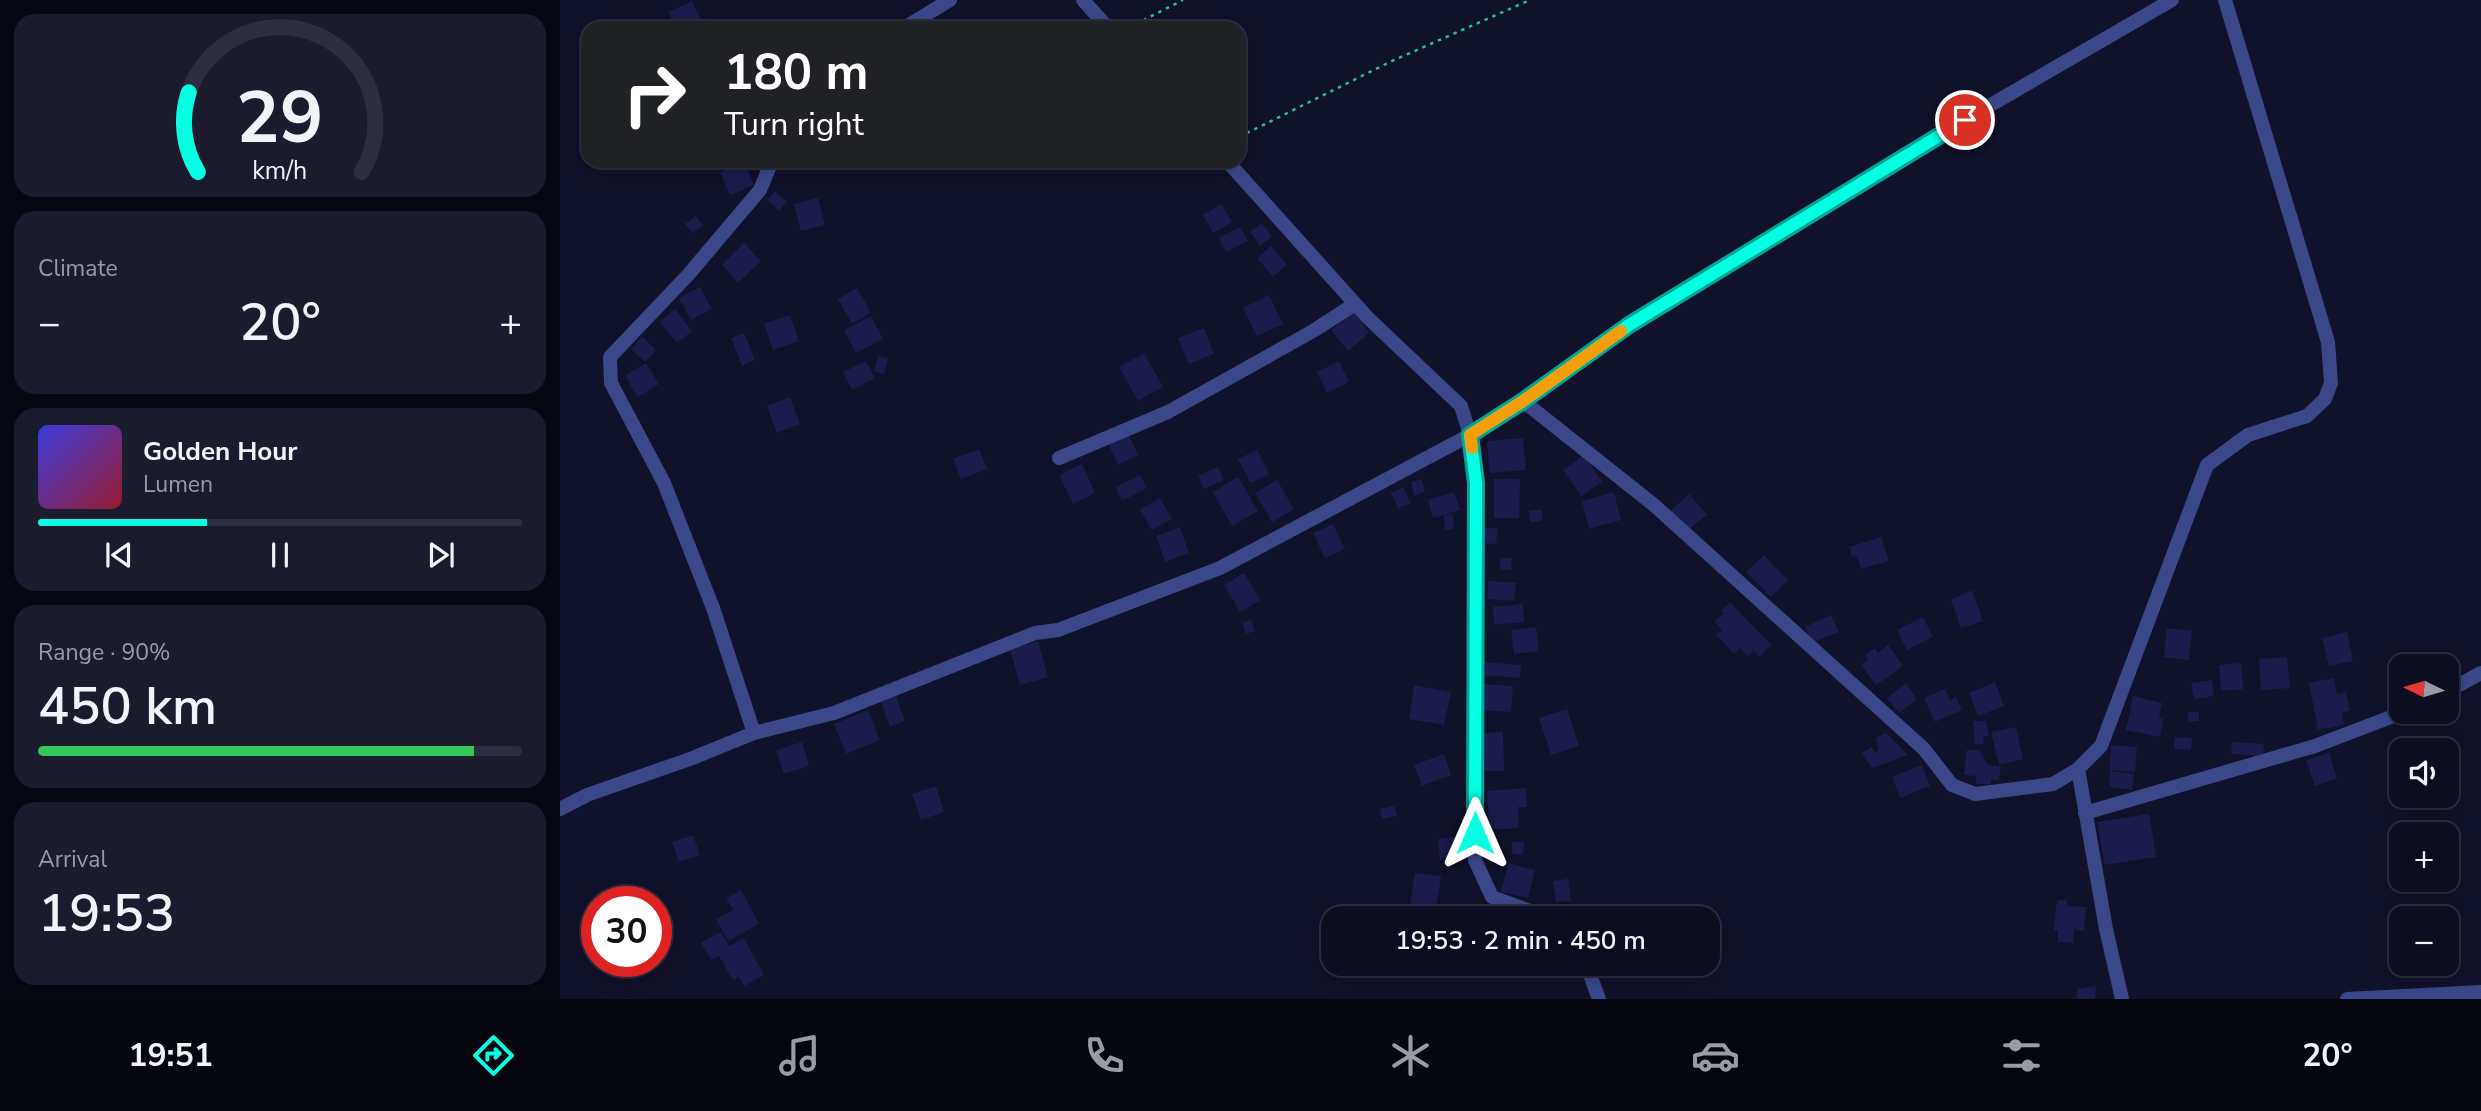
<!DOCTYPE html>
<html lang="en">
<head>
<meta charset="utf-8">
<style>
	:root { --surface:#0c0d20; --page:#1a1b2d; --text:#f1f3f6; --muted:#9a9ca5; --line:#2c2d3e; --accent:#05ffe3 }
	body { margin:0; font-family:"Nunito Sans",sans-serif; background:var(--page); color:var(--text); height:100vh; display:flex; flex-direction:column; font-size:26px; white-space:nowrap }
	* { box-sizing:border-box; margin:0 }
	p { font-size:23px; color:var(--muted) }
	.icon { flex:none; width:38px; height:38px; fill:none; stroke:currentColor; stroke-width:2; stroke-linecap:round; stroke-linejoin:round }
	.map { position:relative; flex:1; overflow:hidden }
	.side { display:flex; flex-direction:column; gap:14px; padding:14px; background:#070712; width:560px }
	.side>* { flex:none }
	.top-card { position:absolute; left:21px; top:21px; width:665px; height:147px; border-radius:21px; box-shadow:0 4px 18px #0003,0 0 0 2px var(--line); background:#202124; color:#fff; overflow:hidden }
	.needle { width:46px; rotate:275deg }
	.tools { position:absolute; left:1829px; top:654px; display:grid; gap:14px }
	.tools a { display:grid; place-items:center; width:70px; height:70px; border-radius:14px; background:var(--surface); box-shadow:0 4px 18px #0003,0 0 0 2px var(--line); font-size:35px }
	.speed { position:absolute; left:21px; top:886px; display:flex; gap:14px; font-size:35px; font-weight:700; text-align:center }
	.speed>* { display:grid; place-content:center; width:91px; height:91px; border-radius:50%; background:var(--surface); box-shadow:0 4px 18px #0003,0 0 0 2px var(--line); line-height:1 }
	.speed .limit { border:10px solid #d22; background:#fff; color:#111 }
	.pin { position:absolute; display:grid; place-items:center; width:60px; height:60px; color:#fff; margin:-30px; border:4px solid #fff; border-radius:50%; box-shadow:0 2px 7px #0007 }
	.me { position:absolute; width:77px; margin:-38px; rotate:0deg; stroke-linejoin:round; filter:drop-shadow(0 0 5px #0008) }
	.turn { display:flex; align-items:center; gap:24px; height:147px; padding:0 28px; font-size:32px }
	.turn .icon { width:91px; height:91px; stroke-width:2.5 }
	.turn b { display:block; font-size:49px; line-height:60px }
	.big { font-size:52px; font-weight:600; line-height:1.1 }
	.side .card { flex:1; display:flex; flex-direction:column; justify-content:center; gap:10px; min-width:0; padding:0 24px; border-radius:21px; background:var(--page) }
	.side .dial { align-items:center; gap:0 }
	.dial svg { height:182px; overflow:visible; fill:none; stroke:var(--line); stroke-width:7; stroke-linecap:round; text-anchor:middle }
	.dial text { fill:var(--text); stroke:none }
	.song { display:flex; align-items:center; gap:21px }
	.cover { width:84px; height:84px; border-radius:10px; background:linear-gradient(135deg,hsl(240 70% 55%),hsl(350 70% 35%)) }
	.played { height:7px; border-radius:4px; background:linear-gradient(90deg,var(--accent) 35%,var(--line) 35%) }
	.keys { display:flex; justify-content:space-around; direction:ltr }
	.heat { display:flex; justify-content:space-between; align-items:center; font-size:38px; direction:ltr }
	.charge { height:10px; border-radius:5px; background:linear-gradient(90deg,#34c759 90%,var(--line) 0) }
	.trip { position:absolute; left:761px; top:906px; width:399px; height:70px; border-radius:21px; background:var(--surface); box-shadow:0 4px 18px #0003,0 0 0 2px var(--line); font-weight:600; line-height:70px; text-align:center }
	.dock { display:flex; height:112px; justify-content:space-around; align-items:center; background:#05050d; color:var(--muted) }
	.dock .icon { width:49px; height:49px }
	.dock .current { color:var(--accent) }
	.dock b { font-size:32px; color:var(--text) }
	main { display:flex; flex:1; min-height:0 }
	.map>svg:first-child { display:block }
</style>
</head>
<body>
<main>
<section class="side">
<div class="card dial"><svg viewBox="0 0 100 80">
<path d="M14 69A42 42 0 1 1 86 69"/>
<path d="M14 69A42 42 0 0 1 10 34" stroke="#05ffe3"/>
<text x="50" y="56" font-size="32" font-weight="700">29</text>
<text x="50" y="72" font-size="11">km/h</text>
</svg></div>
<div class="card"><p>Climate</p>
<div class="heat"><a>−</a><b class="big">20°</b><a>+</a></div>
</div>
<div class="card">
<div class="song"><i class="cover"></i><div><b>Golden Hour</b><p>Lumen</p></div></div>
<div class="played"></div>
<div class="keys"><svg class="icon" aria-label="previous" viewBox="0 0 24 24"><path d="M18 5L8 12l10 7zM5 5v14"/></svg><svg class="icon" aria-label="pause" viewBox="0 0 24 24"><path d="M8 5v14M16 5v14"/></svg><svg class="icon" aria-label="next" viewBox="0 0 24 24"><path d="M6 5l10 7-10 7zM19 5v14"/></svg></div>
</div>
<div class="card"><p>Range · 90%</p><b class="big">450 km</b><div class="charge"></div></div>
<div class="card"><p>Arrival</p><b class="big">19:53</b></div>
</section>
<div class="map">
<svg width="1921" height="999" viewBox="0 0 1921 999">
	<rect width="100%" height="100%" fill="#10112a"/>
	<path fill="#1b1c4b" d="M132 1 141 20 145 18 150 28H116L108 12Z
		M185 162 194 185 170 195 160 172Z
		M215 191 227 202 219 211 207 200Z
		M258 198 265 225 241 231 234 204Z
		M661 204 672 222 653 233 643 215Z
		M136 216 143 226 133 233 125 224Z
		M702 223 712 237 700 246 690 232Z
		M680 227 688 241 666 252 659 238Z
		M184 243 201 261 178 283 162 265Z
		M711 246 727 265 713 277 697 258Z
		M140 287 152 309 131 320 119 298Z
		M297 288 311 313 292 324 278 299Z
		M709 295 723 324 697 336 683 308Z
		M115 309 132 331 117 343 100 322Z
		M793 312 809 333 788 351 771 330Z
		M230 315 239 341 213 350 204 324Z
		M311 316 323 339 296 353 284 330Z
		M644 328 654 354 629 364 618 338Z
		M184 333 195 360 182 366 171 338Z
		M82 336 96 350 85 362 71 349Z
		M584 353 603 387 578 401 559 367Z
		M318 356 328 358 324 374 314 371Z
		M306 361 315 378 292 390 283 372Z
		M779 361 789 382 767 393 757 372Z
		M86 363 99 384 78 397 65 376Z
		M230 397 240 424 217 433 207 406Z
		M568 433 578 455 558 465 548 443Z
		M963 438 966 470 930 473 927 441Z
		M419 449 427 469 401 479 393 459Z
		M697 450 709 474 691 483 678 459Z
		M1024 455 1042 482 1021 496 1003 470Z
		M522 464 535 493 513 504 499 475Z
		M658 467 664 480 644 489 638 476Z
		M580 475 587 488 562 501 556 487Z
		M678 477 698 511 672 526 653 492Z
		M862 479 865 492 854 496 851 482Z
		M934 479H960L959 518H934Z
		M717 480 734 509 712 522 695 493Z
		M843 487 851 503 838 508 831 493Z
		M894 492 900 510 873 518 868 500Z
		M1054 492 1061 520 1029 529 1022 501Z
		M1129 494 1147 515 1127 531 1110 511Z
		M600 498 612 519 592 530 580 510Z
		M969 510H982V521L970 522Z
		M893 514 894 529 885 530 884 515Z
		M773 524 785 549 765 558 753 533Z
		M620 527 629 553 605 562 596 536Z
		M923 527 938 529 936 544 922 543Z
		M1321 537 1329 561 1301 569 1297 556 1292 557 1289 547Z
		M1204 555 1228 580 1211 597 1186 572Z
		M940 558H952L951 570H940Z
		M684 573 700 600 680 612 664 585Z
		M928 581 956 583 954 601 927 599Z
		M1412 590 1423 621 1401 628 1391 600Z
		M1170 602 1211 645 1199 657 1194 651 1188 657 1180 648 1174 654 1156 635 1162 630 1154 621 1164 613 1161 610Z
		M963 604 964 622 934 625 933 607Z
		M1271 615 1279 632 1252 643 1245 627Z
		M1363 617 1373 637 1347 650 1337 630Z
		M691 620 695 631 686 634 682 623Z
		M976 627 979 651 954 654 951 630Z
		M1607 628 1632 631 1629 660 1604 657Z
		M1787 632 1793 661 1769 666 1762 638Z
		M478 641 488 677 460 685 450 649Z
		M1328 645 1343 666 1316 685 1301 665 1308 659 1305 655 1315 648 1318 653Z
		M1727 657 1730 688 1701 690 1699 659Z
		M922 662 961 665 960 678 921 675Z
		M1681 663 1683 689 1661 691 1659 665Z
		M1774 678 1777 694 1786 692 1790 711 1782 712 1784 725 1758 730 1749 683Z
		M1652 680 1654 696 1634 699 1631 683Z
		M1435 682 1444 706 1418 716 1409 693Z
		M1346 683 1357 699 1339 713 1327 698Z
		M923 684 953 686 951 712 921 710Z
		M854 685 891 692 884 725 849 719Z
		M1385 689 1390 700 1396 697 1402 710 1375 722 1364 698Z
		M336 696 345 721 330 727 321 702Z
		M1573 696 1602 703 1599 717 1603 720 1600 737 1566 730Z
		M1007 709 1019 746 991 755 979 718Z
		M308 710 320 740 286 754 274 724Z
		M1628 712H1639V721L1628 722Z
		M1413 721H1426L1429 736H1423L1424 744 1415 745Z
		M1456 727 1463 759 1439 765 1431 732Z
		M943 732 944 771H922L921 733Z
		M1326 733 1348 755 1312 768 1302 753 1312 747 1315 752 1318 751 1316 738Z
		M1615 737 1632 738 1631 750 1614 749Z
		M242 742 249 766 224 774 216 750Z
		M1672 742 1704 744 1703 756 1671 754Z
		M1551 745 1577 747 1575 772 1550 770Z
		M1407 750H1419L1428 765 1441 766 1439 780H1431V784H1416V776L1404 775Z
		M1769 753 1777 778 1755 786 1746 760Z
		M884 754 891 775 862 786 854 765Z
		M1362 765 1370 786 1340 798 1332 777Z
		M1550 771 1574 774 1572 790 1549 787Z
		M376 786 384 812 361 820 352 794Z
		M966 788 967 807H958L959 828 929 830 927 791Z
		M834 806 837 816 822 819 820 809Z
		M1589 814 1596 857 1545 865 1537 822Z
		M133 835 140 855 119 862 112 842Z
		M898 837 900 859 880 860 878 839Z
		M952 842H964L963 855 952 854Z
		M948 863 975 870 968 898 941 892Z
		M855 873 881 876 876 910 850 906Z
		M1008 879 1011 901 996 902 993 881Z
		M181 890 199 924 168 941 156 919 173 910 166 898Z
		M1497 900H1507V906L1526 907 1524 931 1514 930 1513 943 1498 942V930H1494Z
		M161 932 169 946 184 938 204 975 184 986 179 977 173 980 159 956 151 960 141 943Z
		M1536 986 1535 999H1517V989Z"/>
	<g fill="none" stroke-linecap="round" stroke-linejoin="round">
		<path stroke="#2dbf97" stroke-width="2.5" stroke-dasharray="3.5 5" stroke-linecap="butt" d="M568 28 623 0
			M679 137 832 61 970 0"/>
		<path stroke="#3a488a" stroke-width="14" d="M523 0 548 28
			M344 28 390 0
			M667 161 807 317 901 406 910 435 916 483 915 860 932 897 992 919
			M963 401 1094 505 1364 749 1392 785 1415 794 1493 784 1518 769 1541 746 1647 465 1688 435 1747 416 1765 399 1771 383 1768 342 1665 0
			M499 458 608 412 753 331 795 304
			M1886 692 1921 673
			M194 733 153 608 104 483 51 383 50 357 128 275 200 190 212 161
			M1518 769 1546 929 1562 999
			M0 809 27 795 130 759 194 733 274 713 475 633 498 630 660 568 910 435 963 401 1069 325 1358 147 1612 0
			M1525 813 1755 746 1844 712
			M1026 964 1039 999
			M1787 999 1921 992"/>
	</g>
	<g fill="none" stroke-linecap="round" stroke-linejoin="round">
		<g stroke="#03a694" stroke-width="18">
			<path id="route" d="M915 833 916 483 910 435 963 401 1069 325 1405 120"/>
		</g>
		<use href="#route" stroke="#05ffe3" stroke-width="12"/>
		<path stroke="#f59e0b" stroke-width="12" d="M912 448 910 435 963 401 1061 331"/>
	</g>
</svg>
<div class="tools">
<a><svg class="needle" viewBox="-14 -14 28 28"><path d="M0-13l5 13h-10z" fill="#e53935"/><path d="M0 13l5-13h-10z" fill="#9a9ca5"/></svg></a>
<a><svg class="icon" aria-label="sound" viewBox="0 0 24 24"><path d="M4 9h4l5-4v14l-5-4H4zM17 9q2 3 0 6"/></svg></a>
<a>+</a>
<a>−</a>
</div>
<div class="speed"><div class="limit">30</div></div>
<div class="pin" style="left:1405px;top:120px;background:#d93025"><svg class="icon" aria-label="arrive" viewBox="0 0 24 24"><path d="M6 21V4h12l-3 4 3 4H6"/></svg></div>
<svg class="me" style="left:915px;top:833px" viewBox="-20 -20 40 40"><path d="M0-17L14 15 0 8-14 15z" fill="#05ffe3" stroke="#fff" stroke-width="4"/></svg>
<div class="trip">19:53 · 2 min · 450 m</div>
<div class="top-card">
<div class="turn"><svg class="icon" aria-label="right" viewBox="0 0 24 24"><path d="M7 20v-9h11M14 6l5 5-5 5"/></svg><div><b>180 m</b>Turn right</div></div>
</div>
</div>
</main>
<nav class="dock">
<b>19:51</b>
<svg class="icon current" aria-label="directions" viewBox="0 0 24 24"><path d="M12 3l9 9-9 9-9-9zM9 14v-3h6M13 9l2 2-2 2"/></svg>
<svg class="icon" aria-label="music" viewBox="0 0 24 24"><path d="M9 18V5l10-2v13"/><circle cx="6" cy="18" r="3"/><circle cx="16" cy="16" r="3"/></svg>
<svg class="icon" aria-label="phone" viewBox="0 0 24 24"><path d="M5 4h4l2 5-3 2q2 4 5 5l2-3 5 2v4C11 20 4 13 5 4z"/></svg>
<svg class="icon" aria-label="climate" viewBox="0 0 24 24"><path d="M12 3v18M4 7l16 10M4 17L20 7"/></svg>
<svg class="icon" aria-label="car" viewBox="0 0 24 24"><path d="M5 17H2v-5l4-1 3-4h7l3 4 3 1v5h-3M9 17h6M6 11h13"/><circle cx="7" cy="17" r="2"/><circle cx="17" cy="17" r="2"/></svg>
<svg class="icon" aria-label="filters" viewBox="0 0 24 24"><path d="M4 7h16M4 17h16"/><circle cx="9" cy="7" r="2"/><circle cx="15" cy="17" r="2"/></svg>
<b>20°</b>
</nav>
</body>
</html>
